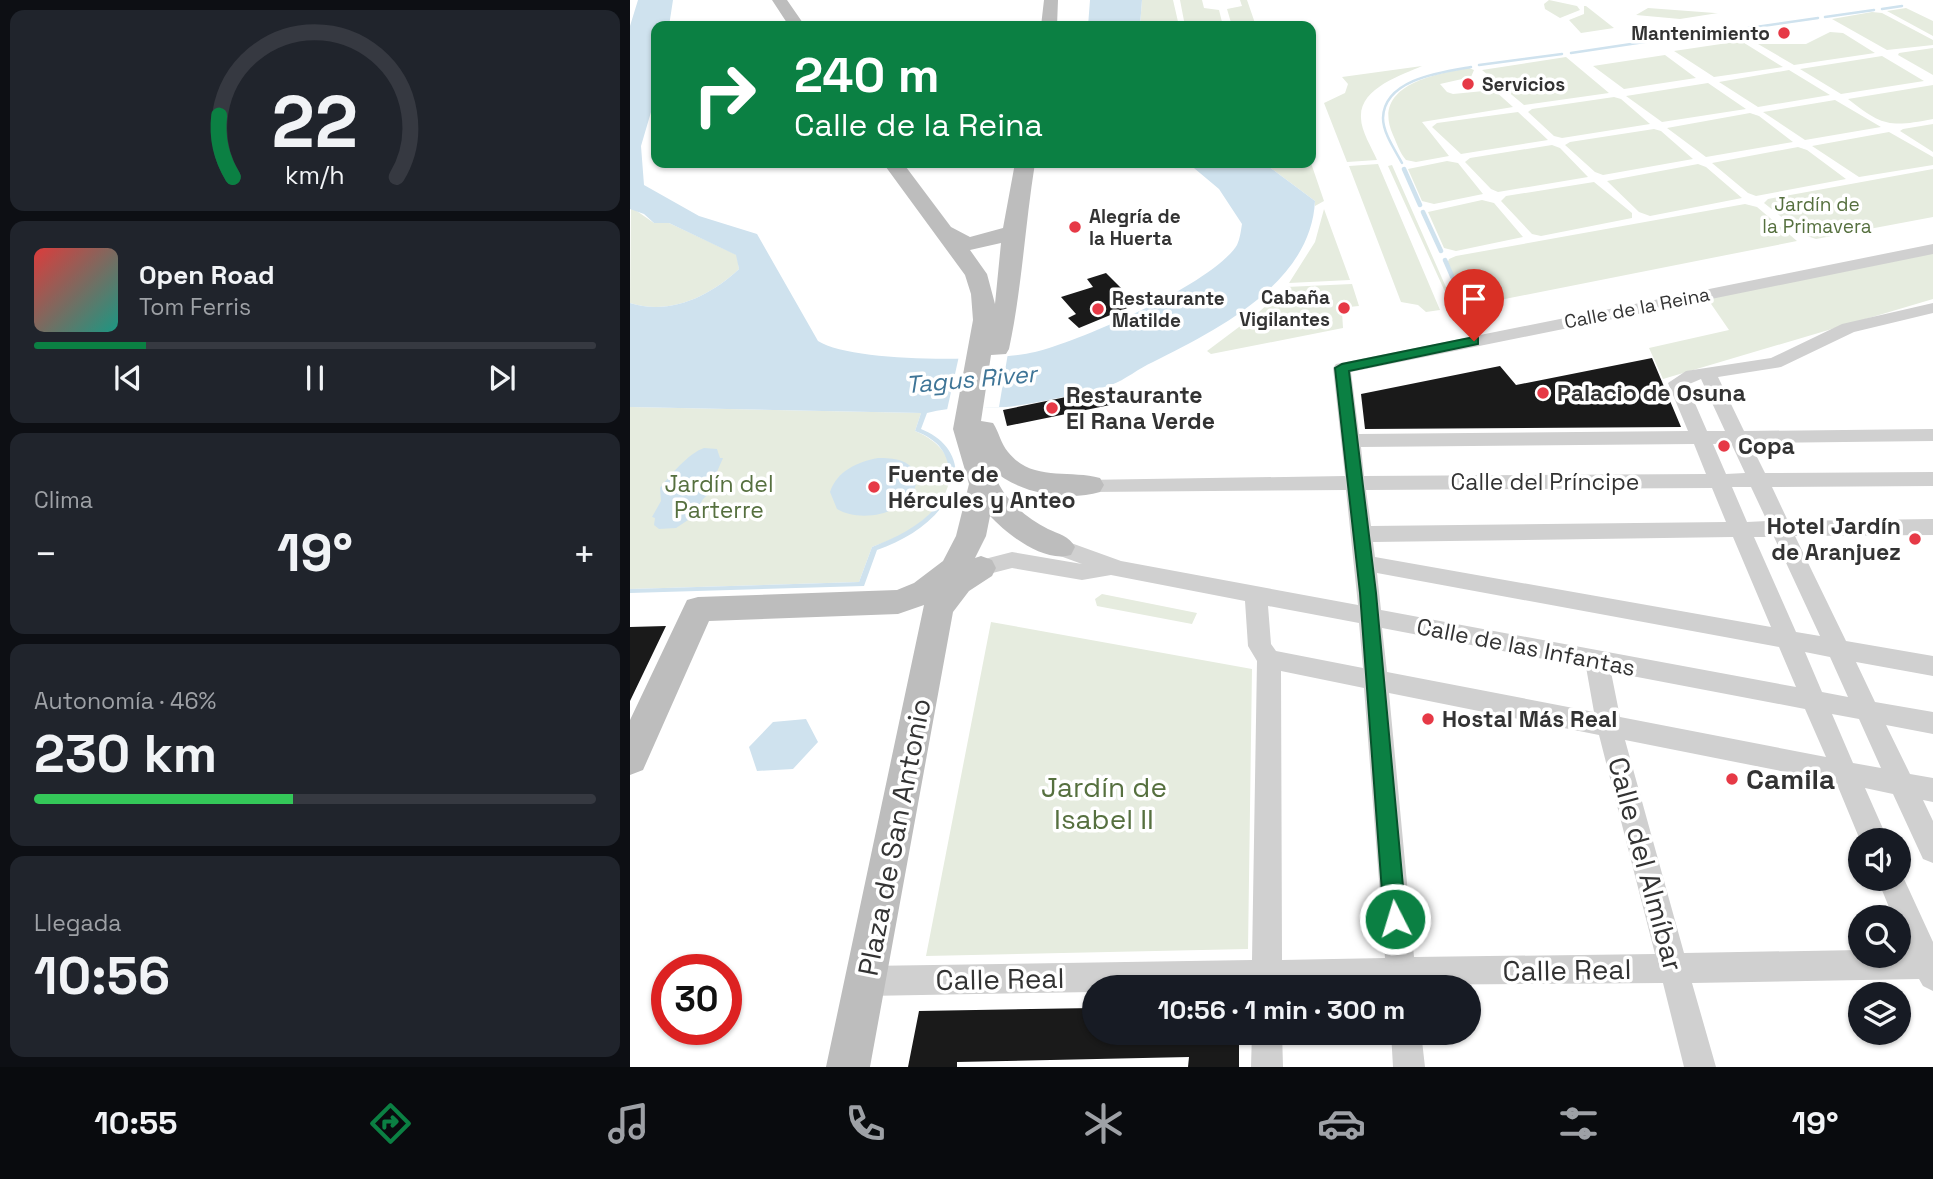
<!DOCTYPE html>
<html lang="es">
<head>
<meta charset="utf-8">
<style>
	:root { --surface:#171b24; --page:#20242c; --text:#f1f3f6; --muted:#9ea1a6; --line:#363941; --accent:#0b8043 }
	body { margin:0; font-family:"Space Grotesk",sans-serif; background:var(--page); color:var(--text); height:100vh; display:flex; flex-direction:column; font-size:26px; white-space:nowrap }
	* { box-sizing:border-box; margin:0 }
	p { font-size:23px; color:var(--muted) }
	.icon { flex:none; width:38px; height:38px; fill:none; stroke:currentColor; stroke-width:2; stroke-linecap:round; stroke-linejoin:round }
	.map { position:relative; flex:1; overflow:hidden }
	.details { display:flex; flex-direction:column; gap:10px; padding:10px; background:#0d0f14; width:630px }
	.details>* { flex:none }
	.top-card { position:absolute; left:21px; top:21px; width:665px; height:147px; border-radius:14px; box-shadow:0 2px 5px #0004; background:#0b8043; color:#fff; overflow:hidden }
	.fabs { position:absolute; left:1218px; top:828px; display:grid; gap:14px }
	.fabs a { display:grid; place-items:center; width:63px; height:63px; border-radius:50%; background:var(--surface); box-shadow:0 2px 5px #0004; font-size:35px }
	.speed { position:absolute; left:21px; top:954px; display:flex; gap:14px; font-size:35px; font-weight:700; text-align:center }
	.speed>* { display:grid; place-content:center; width:91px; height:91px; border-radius:50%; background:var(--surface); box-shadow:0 2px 5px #0004; line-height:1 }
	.speed .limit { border:10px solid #d22; background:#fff; color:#111 }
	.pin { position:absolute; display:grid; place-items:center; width:60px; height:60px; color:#fff; margin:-72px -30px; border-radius:50% 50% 50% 0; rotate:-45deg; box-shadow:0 0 7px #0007 }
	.pin .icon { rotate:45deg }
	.me { position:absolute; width:77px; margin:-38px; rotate:355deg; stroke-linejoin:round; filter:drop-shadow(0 0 5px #0008) }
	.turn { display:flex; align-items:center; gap:24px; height:147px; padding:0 28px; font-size:32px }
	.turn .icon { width:91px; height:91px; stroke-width:2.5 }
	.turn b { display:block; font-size:49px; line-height:60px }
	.big { font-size:52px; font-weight:700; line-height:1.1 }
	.details .card { flex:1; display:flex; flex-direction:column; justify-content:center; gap:10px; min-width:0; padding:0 24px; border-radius:14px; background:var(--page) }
	.details .dial { align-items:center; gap:0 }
	.dial svg { height:182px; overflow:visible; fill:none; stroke:var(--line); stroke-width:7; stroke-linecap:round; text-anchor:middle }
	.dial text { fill:var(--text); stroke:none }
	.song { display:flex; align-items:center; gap:21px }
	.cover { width:84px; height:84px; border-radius:10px; background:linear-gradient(135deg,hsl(0 70% 55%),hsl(170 70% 35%)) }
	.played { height:7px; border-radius:4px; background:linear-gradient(90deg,var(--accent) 20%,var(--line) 20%) }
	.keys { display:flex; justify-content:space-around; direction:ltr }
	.heat { display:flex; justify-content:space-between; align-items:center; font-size:38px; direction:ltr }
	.charge { height:10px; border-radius:5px; background:linear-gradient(90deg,#34c759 46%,var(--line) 0) }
	.trip { position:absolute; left:452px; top:975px; width:399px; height:70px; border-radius:35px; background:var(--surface); box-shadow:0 2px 5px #0004; font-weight:700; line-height:70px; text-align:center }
	.menu { display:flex; height:112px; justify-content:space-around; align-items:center; background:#090b0e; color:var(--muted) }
	.menu .icon { width:49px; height:49px }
	.menu .on { color:var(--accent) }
	.menu b { font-size:32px; color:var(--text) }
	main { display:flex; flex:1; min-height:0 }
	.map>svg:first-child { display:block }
</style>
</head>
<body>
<main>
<section class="details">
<div class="card dial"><svg viewBox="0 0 100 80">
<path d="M14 69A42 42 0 1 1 86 69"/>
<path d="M14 69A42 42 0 0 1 8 42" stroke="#0b8043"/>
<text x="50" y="56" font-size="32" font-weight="700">22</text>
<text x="50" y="72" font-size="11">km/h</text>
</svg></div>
<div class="card">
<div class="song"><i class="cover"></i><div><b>Open Road</b><p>Tom Ferris</p></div></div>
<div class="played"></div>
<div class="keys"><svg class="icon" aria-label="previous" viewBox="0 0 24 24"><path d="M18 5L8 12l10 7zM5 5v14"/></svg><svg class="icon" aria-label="pause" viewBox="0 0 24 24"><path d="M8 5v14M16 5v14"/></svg><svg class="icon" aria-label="next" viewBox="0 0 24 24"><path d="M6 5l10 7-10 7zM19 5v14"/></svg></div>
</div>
<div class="card"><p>Clima</p>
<div class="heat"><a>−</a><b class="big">19°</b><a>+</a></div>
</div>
<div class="card"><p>Autonomía · 46%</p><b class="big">230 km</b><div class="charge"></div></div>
<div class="card"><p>Llegada</p><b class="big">10:56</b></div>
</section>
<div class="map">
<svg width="1303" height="1067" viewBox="0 0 1303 1067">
	<rect width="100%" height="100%" fill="#fff"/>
	<path fill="#e6ecdf" d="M512 0H543L549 26H510Z
		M550 0H572L574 8 589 10 593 26H555Z
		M610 0H617L626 26H602L597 9 612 6Z
		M919 0 947 6 950 10 930 18 915 9 914 4Z
		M954 6H956L984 28 951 33 939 20 954 14Z
		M1018 8 1085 13H1088L1050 19 1006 15Z
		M1276 8 1303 21V36L1257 11Z
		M1242 12 1252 13 1303 40V45L1257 50 1202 19Z
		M1200 32 1213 33 1245 53 1164 65 1128 44H1176Z
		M1111 41 1153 67 1084 77 1044 51Z
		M1303 48V75L1268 55 1269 53Z
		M1035 55 1066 78 994 89 963 66Z
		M1252 56 1294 81 1211 94 1170 69Z
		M936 57 979 93 894 105 852 70Z
		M792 66C772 75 729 88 731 118 731 131 742 148 747 160L717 162 694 103 715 93 718 84 712 77Z
		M839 68 844 70 841 77 810 84 817 92 823 94 864 90 883 107 792 122 819 156 786 162 776 160C770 153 767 144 763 135 741 86 803 74 839 68Z
		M1159 70 1200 95 1128 107 1089 82Z
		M1078 83 1116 109 1032 122 996 96Z
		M1303 85V119C1261 127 1253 127 1218 99Z
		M984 97 991 99 1020 124 932 138 924 136 898 112 902 109Z
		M1205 100 1251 127 1175 140 1133 112Z
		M888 112 918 140 831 154 802 127 807 123Z
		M1120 113 1129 116 1163 142 1076 157 1037 128Z
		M1303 124V152L1270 131 1273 129Z
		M1024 129 1031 131 1063 159 973 175 965 172 935 145 940 142Z
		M1259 132 1303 157V165L1229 177 1182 146Z
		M922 145 930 148 958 177 868 192 861 189 835 162 840 158Z
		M1168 147 1177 150 1216 179 1126 196 1118 193 1082 163Z
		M817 161 828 163 853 194 804 204 792 201 778 169Z
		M634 163H681L694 201 685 206V201Z
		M748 164 810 310 796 312 788 305 771 302 719 166Z
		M1068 164 1076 167 1112 198 1020 216 1009 212 977 181Z
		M762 165 823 303 821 305 758 166Z
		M1303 169V217L1186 239 1174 235 1134 203 1138 199Z
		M964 182 1002 213V218L911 236 902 234 871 201 876 196Z
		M852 200 864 203 893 237 826 251 814 248 798 212Z
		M1115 204 1127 207 1167 241 845 305 834 301 817 264 819 259 826 256Z
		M1 207 24 223H39L107 255 109 269C80 296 40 316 0 303Z
		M694 209 720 280 659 283 685 242Z
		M1303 252V299L1033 379 1019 348 1099 330 1077 298Z
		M722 284 729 306 708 308 712 312 713 328 581 354 577 351 629 312 656 287Z
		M0 407 291 413 285 431C340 454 324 502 281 529 269 537 255 542 242 547L229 582 0 589Z
		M472 594 567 613 562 624 467 606 465 599Z
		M361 622 622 669 618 949 296 956Z"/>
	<path fill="#cfe2ee" d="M8 0H43L39 26H26V95L11 146 14 185 69 216 127 234 188 341C223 363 363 362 405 352 450 341 583 284 607 245 610 239 611 230 612 224L589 189 558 163H634L685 201C681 284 586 330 523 362 509 368 495 380 481 385 459 392 399 405 376 407 350 408 323 406 297 413L291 429C313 438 327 454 326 478L320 479C319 453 309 440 285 431L291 413 0 407V303C40 316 80 296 109 269L106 255 39 223H24L14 214 0 209V26Z
		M460 0H512L510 26H458Z
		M74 448 87 449 90 458H93L86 474V487L73 499 64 516 46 528 29 529 24 525 25 518 22 517 31 501 30 488C40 475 59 453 74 448Z
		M248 458C264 458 279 459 287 475 288 512 233 525 207 509L200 492C207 471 227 462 248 458Z
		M316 493H321C305 522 278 539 247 550L234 586 0 593V589L229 582 242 547C272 535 299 522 316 493Z
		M176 719 188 742 163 769 127 771 119 747 143 722Z"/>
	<path fill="#fff" d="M378 353 369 407 317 410 329 356Z"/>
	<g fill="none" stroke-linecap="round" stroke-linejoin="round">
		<path stroke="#cfe2ee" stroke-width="2.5" d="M1252 9 1272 6
			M1195 17 1244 10
			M1105 30 1188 18
			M1030 40 1096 31
			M941 53 1021 41
			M849 65 932 54
			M772 163C765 150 753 133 753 118 754 79 812 72 841 67"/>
		<path stroke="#cfe2ee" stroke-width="4.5" d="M774 169 790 205
			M793 212 811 251
			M815 260 835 306"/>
	</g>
	<path fill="#1a1a1a" d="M476 273 507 304 449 328 438 318 446 314 431 297 463 287 457 279Z
		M1022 358 1051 427 735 429 731 394 870 366 886 385Z
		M475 389 480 405 377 426 373 410Z
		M36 626 0 701V627Z
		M464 1008V1032H609V1067H558L559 1057 327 1062V1067H278L289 1011Z"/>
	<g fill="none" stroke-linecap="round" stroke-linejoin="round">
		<path fill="#d0d0d0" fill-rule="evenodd" d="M1303 244V254L721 372 729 434 1058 431 1038 383 1056 371 1141 358 1212 324 1303 303V313L1224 332 1151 367 1088 377 1114 431 1303 429V441L1120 443 1135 473 1303 472V486L1142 487 1158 521 1303 519V535L1165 536 1216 641 1303 656V676L1226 662 1245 702 1303 712V734L1256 725 1280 774 1303 778V802L1293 800 1303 821V863L1293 859 1263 794 1235 788 1258 840H1230L1206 782 995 740 1054 953 1230 950V956H1269V950H1277L1269 930V917H1263L1247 878H1269V868L1303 942V991L1293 986 1289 979 1062 983 1086 1067H1054L1033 983 464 987V992L236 996 225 992 221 981 225 970 236 966 622 960 627 661 618 646 615 601 481 575 452 580 382 568 351 576 343 574 340 568 343 562 382 552 452 564 422 553 419 547 422 541 430 539 491 561 728 605 716 490 460 492 450 485 453 480 715 476 703 368 706 364ZM1071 379 1095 431H1077L1057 385ZM1101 443 1115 473 1096 474 1083 444ZM1064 444 1076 474 734 476 731 447ZM1102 487H1121L1137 521 1117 522ZM1082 488 1096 522 741 526 736 490ZM1103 537 1141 627 745 557 743 542ZM1124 537H1144L1190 636 1166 632ZM747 573 1149 647 1166 687 751 610ZM638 606 729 623 733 668 646 651 641 644ZM752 628 956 667 964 712 757 672ZM1175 652 1200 657 1218 697 1192 692ZM651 671 734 688 755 958 652 960ZM981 672 1175 709 1196 757 990 717ZM759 693 969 735 1025 954 784 957ZM1202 714 1229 719 1251 768 1223 763Z
			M622 1032H652L653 1067H621Z
			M761 1032H791L795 1067H763Z"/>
		<path fill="#bdbdbd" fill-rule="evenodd" d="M142 0H157L175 26H159Z
			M414 0H428L427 26H411Z
			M253 163H273L321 227 340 237 373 228 385 163H405C395 225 392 288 379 349L376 354 361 355 351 421 363 423C369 432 371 444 378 452 402 482 438 469 470 478L474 485 470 492C437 502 388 493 363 470 371 497 393 516 418 529 429 534 439 536 445 547L441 555C414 563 378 535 360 516L356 536 345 558 351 556 362 560 366 568 362 576 339 591 323 612 240 1067H196L294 605 268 614 79 621 13 770 0 775V720L57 600 68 597 267 590 284 583 313 561 326 536 339 484 323 429 343 320 341 294 335 275ZM371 243 365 304 357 274 340 250Z"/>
	</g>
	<path fill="#0b8043" stroke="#07532c" stroke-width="2" d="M844 337 848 338V344L719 371 746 593 776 919 773 927 765 930 758 927 754 919 730 593 705 368 712 364Z"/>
	<g fill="#e63946" stroke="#fff" stroke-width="2.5">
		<circle cx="1154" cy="33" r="7"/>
		<circle cx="838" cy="84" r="7"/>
		<circle cx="445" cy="227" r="7"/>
		<circle cx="714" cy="308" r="7"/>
		<circle cx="468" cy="309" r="7"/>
		<circle cx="913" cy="393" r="7"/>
		<circle cx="422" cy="408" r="7"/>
		<circle cx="1094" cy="446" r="7"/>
		<circle cx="244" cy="487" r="7"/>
		<circle cx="1285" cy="539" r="7"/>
		<circle cx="798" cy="719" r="7"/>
		<circle cx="1102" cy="779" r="7"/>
	</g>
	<g text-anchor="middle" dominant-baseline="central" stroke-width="7" stroke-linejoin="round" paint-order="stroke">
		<g font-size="19" font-weight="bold" fill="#333" stroke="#fff" text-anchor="start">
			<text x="1140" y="33" text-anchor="end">Mantenimiento</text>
			<text x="852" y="84">Servicios</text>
			<text x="459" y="216">Alegría de<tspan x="459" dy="22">la Huerta</tspan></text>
			<text x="700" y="297" text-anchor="end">Cabaña<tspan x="700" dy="22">Vigilantes</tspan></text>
			<text x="482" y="298">Restaurante<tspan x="482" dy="22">Matilde</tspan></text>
		</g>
		<g font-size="19" fill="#56703f" stroke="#fff">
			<text x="1187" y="204">Jardín de<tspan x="1187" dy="22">la Primavera</tspan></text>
		</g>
		<g font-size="19" fill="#333" stroke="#fff">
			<text transform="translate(1007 308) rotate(-11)">Calle de la Reina</text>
		</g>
		<g font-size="23" font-weight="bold" fill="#333" stroke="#fff" text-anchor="start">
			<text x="927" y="393">Palacio de Osuna</text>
			<text x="436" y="395">Restaurante<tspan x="436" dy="26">El Rana Verde</tspan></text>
			<text x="1108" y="446">Copa</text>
			<text x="258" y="474">Fuente de<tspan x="258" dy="26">Hércules y Anteo</tspan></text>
			<text x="1271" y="526" text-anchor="end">Hotel Jardín<tspan x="1271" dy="26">de Aranjuez</tspan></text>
			<text x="812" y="719">Hostal Más Real</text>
		</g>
		<g font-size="23" fill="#333" stroke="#fff">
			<text x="915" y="482">Calle del Príncipe</text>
			<text transform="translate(896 647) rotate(11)">Calle de las Infantas</text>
		</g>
		<g font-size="23" fill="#56703f" stroke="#fff">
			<text x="89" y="484">Jardín del<tspan x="89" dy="26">Parterre</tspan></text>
		</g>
		<g font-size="24" font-style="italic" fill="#3f7597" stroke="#fff">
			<text transform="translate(341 379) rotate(-5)">Tagus River</text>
		</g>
		<g font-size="28" font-weight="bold" fill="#333" stroke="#fff" text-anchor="start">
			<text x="1116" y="779">Camila</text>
		</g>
		<g font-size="28" fill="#56703f" stroke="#fff">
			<text x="474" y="787">Jardín de<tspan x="474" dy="32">Isabel II</tspan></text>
		</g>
		<g font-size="28" fill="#333" stroke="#fff">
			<text transform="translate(264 837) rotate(-79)">Plaza de San Antonio</text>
			<text transform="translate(1016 864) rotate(75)">Calle del Almíbar</text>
			<text transform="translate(937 970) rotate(-1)">Calle Real</text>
			<text transform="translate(370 979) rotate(-1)">Calle Real</text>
		</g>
	</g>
</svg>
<div class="fabs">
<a><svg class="icon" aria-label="sound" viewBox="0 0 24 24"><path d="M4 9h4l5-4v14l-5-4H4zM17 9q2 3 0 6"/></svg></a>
<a><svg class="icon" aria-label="search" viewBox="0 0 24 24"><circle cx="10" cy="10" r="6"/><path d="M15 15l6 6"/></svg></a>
<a><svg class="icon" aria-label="layers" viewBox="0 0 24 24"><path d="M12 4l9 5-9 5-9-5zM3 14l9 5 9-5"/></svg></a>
</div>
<div class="speed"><div class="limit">30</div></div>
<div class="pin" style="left:844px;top:341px;background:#d93025"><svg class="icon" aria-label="arrive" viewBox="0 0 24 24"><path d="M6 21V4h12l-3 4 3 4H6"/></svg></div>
<svg class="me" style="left:765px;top:919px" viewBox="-20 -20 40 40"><circle r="17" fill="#0b8043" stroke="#fff" stroke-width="3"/><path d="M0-11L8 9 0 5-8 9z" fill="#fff"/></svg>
<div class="trip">10:56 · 1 min · 300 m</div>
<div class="top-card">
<div class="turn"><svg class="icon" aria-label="right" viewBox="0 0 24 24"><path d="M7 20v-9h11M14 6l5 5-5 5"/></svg><div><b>240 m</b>Calle de la Reina</div></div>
</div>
</div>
</main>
<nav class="menu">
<b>10:55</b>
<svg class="icon on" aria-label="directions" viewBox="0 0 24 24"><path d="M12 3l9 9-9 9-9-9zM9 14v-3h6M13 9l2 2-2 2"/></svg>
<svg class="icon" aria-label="music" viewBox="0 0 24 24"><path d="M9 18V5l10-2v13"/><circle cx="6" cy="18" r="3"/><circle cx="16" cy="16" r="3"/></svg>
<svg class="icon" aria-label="phone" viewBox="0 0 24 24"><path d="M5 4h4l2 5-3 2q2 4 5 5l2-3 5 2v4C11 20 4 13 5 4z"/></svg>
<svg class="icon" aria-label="climate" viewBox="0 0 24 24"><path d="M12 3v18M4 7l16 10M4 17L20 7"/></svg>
<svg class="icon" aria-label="car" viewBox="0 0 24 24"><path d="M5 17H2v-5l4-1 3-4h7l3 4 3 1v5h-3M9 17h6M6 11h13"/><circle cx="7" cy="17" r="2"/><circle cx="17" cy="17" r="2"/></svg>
<svg class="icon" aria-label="filters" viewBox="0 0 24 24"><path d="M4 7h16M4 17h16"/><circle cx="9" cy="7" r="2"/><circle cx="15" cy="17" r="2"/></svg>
<b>19°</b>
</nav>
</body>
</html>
